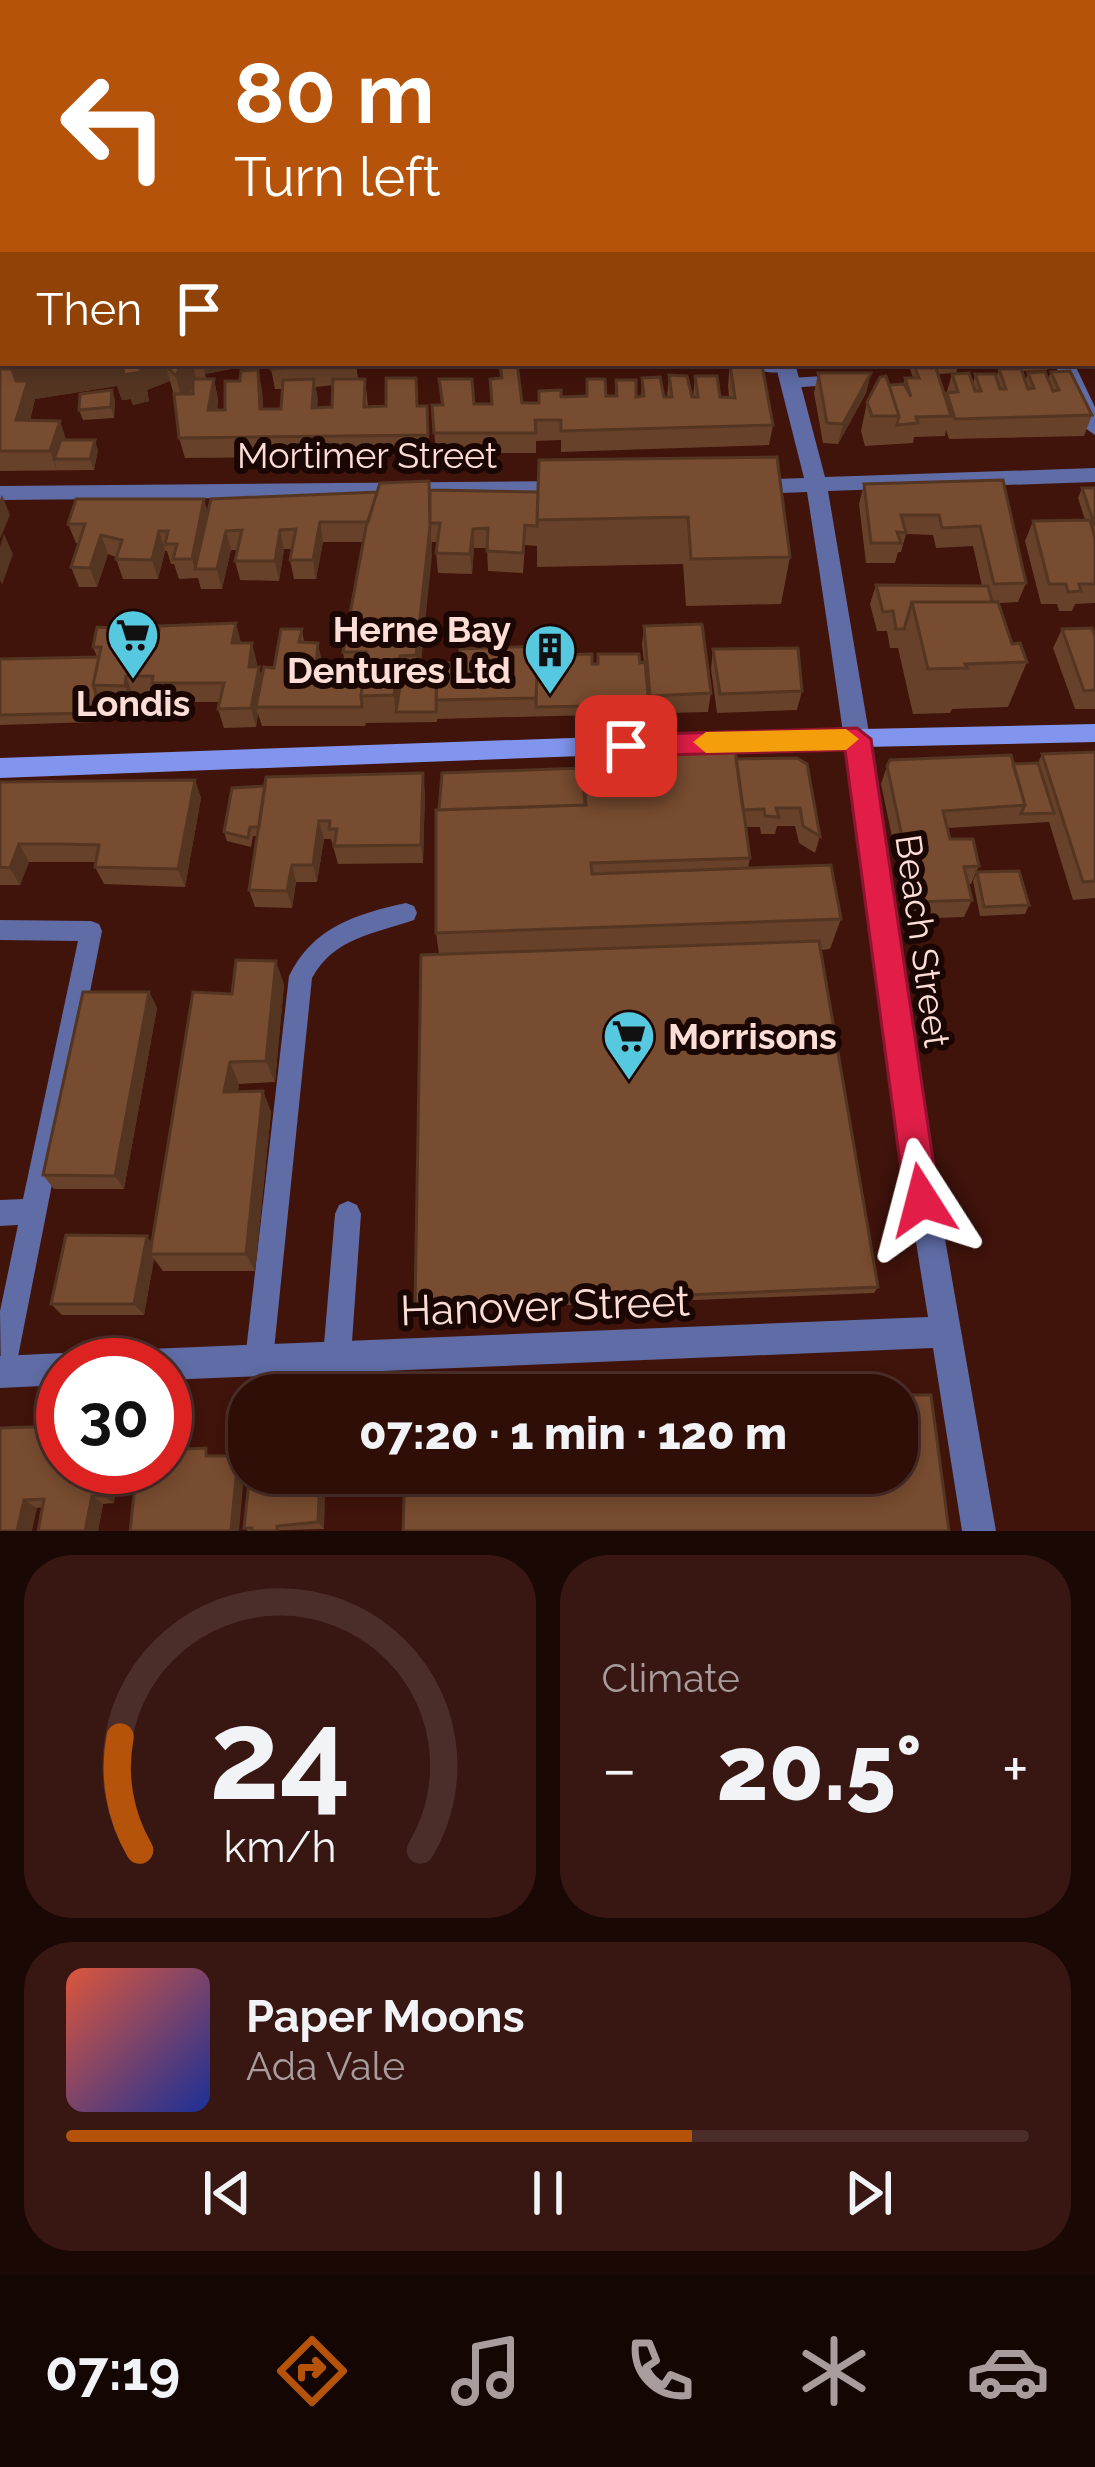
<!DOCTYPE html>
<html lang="en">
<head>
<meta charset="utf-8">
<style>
	:root { --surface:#300e08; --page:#381712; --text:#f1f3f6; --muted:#a89c9c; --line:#4b2e29; --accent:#b45309 }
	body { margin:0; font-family:Raleway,sans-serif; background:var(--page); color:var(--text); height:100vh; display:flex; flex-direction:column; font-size:45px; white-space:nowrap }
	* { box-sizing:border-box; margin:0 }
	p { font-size:39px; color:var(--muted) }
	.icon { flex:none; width:66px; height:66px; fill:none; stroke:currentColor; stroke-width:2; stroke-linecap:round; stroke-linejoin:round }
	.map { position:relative; height:1531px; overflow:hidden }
	.sheet { display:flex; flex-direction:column; gap:24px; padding:24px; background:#1a0804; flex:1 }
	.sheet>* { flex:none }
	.guide { position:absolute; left:0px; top:0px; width:1095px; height:366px; box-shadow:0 6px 18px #0003,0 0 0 3px var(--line); background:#b45309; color:#fff; overflow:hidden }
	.speed { position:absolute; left:36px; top:1338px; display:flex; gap:24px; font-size:60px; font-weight:700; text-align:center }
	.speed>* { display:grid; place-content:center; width:156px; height:156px; border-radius:50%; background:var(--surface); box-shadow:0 6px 18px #0003,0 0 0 3px var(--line); line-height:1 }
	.speed .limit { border:18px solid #d22; background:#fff; color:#111 }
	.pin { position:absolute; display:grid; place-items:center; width:102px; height:102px; color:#fff; margin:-51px; border-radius:24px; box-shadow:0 6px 18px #0006 }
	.me { position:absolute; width:132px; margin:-66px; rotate:351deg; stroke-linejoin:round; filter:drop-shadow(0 0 9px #0008) }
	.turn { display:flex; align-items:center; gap:42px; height:252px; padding:0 36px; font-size:54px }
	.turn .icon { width:156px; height:156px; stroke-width:2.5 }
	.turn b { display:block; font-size:84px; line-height:102px }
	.then { display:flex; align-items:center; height:114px; padding:0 36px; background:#0003; gap:24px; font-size:45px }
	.big { font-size:90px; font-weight:800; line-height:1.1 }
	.sheet .widget { flex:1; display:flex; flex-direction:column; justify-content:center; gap:18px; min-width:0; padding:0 42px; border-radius:48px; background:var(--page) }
	.sheet .dial { align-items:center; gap:0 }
	.dial svg { height:312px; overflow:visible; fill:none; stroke:var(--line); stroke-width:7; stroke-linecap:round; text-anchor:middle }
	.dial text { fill:var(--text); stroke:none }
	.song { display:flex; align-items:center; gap:36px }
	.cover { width:144px; height:144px; border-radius:18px; background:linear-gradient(135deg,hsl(10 70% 55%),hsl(230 70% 35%)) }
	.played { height:12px; border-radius:6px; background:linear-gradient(90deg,var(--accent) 65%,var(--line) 65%) }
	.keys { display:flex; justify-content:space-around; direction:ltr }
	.heat { display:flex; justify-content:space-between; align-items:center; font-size:66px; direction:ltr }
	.sheet .tiles { flex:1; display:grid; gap:24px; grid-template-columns:1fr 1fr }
	.widget:last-child { grid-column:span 2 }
	.trip { position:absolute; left:228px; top:1374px; width:690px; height:120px; border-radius:48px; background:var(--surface); box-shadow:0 6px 18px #0003,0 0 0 3px var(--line); font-weight:800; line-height:120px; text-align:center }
	.menu { display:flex; height:192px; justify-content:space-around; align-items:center; background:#130603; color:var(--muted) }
	.menu .icon { width:84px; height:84px }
	.menu .active { color:var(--accent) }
	.menu b { font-size:54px; color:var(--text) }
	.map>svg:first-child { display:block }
</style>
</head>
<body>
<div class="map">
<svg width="1095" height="1531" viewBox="0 0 1095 1531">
	<rect width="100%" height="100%" fill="#40130b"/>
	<path fill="#011317" d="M0 0H825L826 3H3L0 110Z"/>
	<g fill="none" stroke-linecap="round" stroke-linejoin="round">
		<path fill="#5f6ca5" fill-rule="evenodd" d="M905 0H927V1L908 3Z
			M1086 0H1095V5Z
			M760 363H791L793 366C786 374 764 375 757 367Z
			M823 376 829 377V385L790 388 782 383 790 378Z
			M406 903 414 906 417 913 414 920C374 934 335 937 312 978L273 1360 269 1370 259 1374 249 1370 245 1360 289 976C313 927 356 914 406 903Z
			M0 920 91 921 99 924 102 931 15 1372 11 1382 1 1386 0 1311 18 1225 0 1226V1200L23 1199 78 941 0 940Z
			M348 1201 357 1205 361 1214 351 1356 347 1366 337 1370 327 1366 323 1356 335 1214 339 1205Z"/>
		<path fill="#5f6ca5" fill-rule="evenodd" d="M775 363H795L825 477 1095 468V482L828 491 870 739 915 1067 996 1531H962L933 1348 165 1380V1365H133L138 1354 149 1349 928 1317C883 1043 851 767 807 492L752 494 742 487 752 480 804 478Z
			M1054 363H1074L1095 407V435L1085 428Z
			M568 481 578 488 568 495 0 500V486Z
			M63 1353 74 1358 77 1365H63V1385L0 1388V1356Z"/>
		<path fill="#8195ef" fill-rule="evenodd" d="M1095 724V742L768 749 0 778V758L768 731Z"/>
	</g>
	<path fill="#674129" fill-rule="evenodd" d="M1092 124H1095V177H1092Z
		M9 363H263L205 374 206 378 196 379H214L218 400 217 410H225L262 390 263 409H281L282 389H275L271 369 356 363 358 379H365L368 406H427L430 455 185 458 179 438 174 395 170 381 147 390 149 401 133 405 131 399 122 400 117 386 35 399 30 421 66 440 98 450 94 470 0 471V369H12ZM333 385 332 407 317 408 316 387Z
		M499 363 522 403H539L561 397 615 396 616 380 636 397 641 396 642 378 664 397H667L669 375 692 397H693L695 376 720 397H729L728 385 730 364 773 425 769 445 561 452V440L536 441V453H436L432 405H441L439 379 474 404H491L490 379 500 378Z
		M908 363H959L956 373 938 374 945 398 952 374 973 384 975 374 996 378 999 369H1006L1003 365H984L983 363H1050L1047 370 1022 371 1025 381 1028 373 1048 379 1051 372 1092 415 1084 436 949 439 946 430 945 436 914 437 913 443 865 446 861 431 867 402 889 385 903 384 905 378H913Z
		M818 373H871L866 393 838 444 823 443 814 393Z
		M115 400 114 418 83 420 79 410Z
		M777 457 790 557 781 604 686 606 683 564 537 567V546L525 545 523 573 488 571 487 548H474L472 574 438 573 436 553 437 542H432V540L420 673 538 666 644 662 642 645 644 626 711 693 708 712 437 719V717V722L366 723 365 726H262L258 714 256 727 224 728 218 709 220 702H159L156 695H133L132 705 100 703 96 722 0 725V659L97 657 93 647 241 643 257 663 256 667H259L262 678 274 668 302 629 304 642 322 662V666L345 663 343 652 363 542H323L316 579H294L290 560 292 549H284L279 581 240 580 235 561 237 550H231L222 589H201L198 578 179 579 174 564H171L167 551H165L158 579H123L116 559V557L108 554 97 587H79L71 567 79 544 76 543 68 524 208 513 430 490 538 492Z
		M1003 480 1026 583 1018 602 999 603 1012 644 1027 662 1008 707 952 709 950 713 913 714 898 648H890L887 631H877L870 604 876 585 982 586 973 546 936 548 933 535 906 534 901 552H898L895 563H866L859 504 864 484Z
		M1082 488H1095V603L1075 604 1072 611H1059L1057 604H1041L1025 541 1033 521 1085 520 1078 498Z
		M1062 629 1095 636V709H1075L1053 648Z
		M713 649 802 691 797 710 717 713 711 669Z
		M1095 752V898L1073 900 1049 822 947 828 950 839 979 866 971 884H968L972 900 964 917 909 919 881 784 887 766 1038 763 1042 754Z
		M582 753 736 759 797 758 820 836 815 853 799 843 795 826H777L775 834H761L760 827H746L750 858 748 868 841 919 830 949 820 950 878 1287 874 1293 417 1311 415 1306 439 954 436 933 582 768Z
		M195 780 201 798 185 887 104 884 95 867 96 862H29L20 885H0V782Z
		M425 791 423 863 338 864 331 839H324L317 882H296L292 908 255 907 249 890 257 836H253L251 847 227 841 224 832Z
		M977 872 1029 905 1025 914 980 916 973 881Z
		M284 984 275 1082 239 1084 238 1092 263 1091 271 1112 255 1271H163L154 1259 144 1315H62L51 1304 152 1244 232 994Z
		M149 992 157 1008 124 1189H54L43 1175Z
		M63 1426 114 1503 103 1504 98 1531H38L43 1507 37 1508 0 1531Z
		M325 1473 324 1529 248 1531 244 1528Z"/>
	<path fill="#543522" d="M9 363H168L166 366 170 381 147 390 149 401 133 405 131 399 122 400 117 386 35 399 24 440 16 420 23 399Z
		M182 363H192L196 379 183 405 176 376Z
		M203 363H263L205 374 206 378Z
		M258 370 262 390 264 429 260 409Z
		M871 373 866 393 838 444 843 424Z
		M214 379 218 400 213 430 208 410Z
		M314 379 318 399 316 428 312 408Z
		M112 390 115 400 114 418 111 407Z
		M60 421 67 442 54 459 57 471 50 451Z
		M95 440 98 450 94 470 90 459Z
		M2 495 10 515 0 539V500Z
		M204 499 210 519 195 569 198 578 192 559Z
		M320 522 323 542 316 579 313 560Z
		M430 523 432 555 419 683 416 655Z
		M473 529 474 548 472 574 470 554Z
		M280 530 284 549 279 581 275 561Z
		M159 531 165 551 158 579 152 560Z
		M226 531 231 550 222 589 217 569Z
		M4 534 13 554 2 585 0 580V546Z
		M101 535 108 554 97 587 90 568Z
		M236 623 241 642 237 662 232 643Z
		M252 643 257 663 254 686 249 667Z
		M318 643 322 662 320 686 316 667Z
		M400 656 404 683 396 712 394 695Z
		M259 667 264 686 256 707 258 714 256 727 251 708Z
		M126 676 133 695 132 705 125 686Z
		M96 693 100 703 96 722 92 713Z
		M423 773 425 791 423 863 421 845Z
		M195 780 201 798 185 887 178 869Z
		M319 821 324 839 317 882 313 865Z
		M19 844 29 862 20 885 10 868Z
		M292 865 296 882 292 908 287 891Z
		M276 961 284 984 275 1082 266 1061Z
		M149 992 157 1008 124 1189 115 1176Z
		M230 1062 239 1084 234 1112 224 1092Z
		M263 1091 271 1112 255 1271 246 1254Z
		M147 1236 156 1248 150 1254 154 1259 144 1315 134 1304Z
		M238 1456 245 1464 239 1531H231Z
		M108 1467H120L114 1503 103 1496Z
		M320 1473H325L324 1529 318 1522Z
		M92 1496 103 1504 98 1531H85Z
		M24 1500 37 1508 32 1531H17Z"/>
	<path fill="#784c30" stroke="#543522" stroke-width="3" d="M1092 124H1095V157H1092Z
		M112 363H139L141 372 124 375 123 369 113 371Z
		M166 363H182L176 376 166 366Z
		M272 363H356L271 369Z
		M500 363H517L522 403H539V391L561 390V397L587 396V379H605L606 396H617L616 380H636V397L644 396 642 378 660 377 664 397H672L669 375 687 376 692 397H698L695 376H717L720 397 735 398 730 364 762 365 773 425 561 431V420H535L536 433H434L432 405H443L439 379H472L474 404H492L490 379 502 378Z
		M915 368H936L951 416 916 417 918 423 897 425 899 416 889 385 904 384 911 397 905 378H919Z
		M0 369H12L16 381H28L16 420 60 421 50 451H0Z
		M999 369H1021L1028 389 1034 388 1028 373 1045 372 1053 391 1059 390 1051 372 1070 371 1092 415 955 419 947 393 958 392 952 374 969 373 975 391H981L975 374H995L1000 389H1006Z
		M258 370 260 409H281L283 380 314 379 312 408 332 407 333 379H365L364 407 386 406V378H416L417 406H427L428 435 179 438 174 394H193V379H214L208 410H225V381H240L241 371Z
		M818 373H871L843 424 827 423Z
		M886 376 899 416H872L867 402 880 377Z
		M112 390 111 407 79 410 80 394Z
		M61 440H95L90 459H54Z
		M777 457 790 557 691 559 688 517 537 520 539 460Z
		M1003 480 1026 583 994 584 980 526 942 528 939 515H901L906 533 897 532 901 543H871L864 484Z
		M429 481 430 526 416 655 400 656 394 695 361 696 366 652H343L366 527 380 483Z
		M1082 488H1095V526Z
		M430 490 538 492 537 526 525 525 523 553 487 551 488 528 473 529 470 554 436 553 440 523H430Z
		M377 492 368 522H320L313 560H290L296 529 280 530 275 561H235L242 530 226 531 217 569H195L211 499Z
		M76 499H204L192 559H173L177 544H165L168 531H159L152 560 116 559 122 540 101 535 90 568 71 567 85 524H68Z
		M1090 520 1095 538V584H1079L1081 591 1068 592 1066 584H1049L1033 521Z
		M876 585 988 586 992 602H912L904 629H896L893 611 883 612Z
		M912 602H998L1012 644 1020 643 1027 662 965 664 967 668 928 669Z
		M236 623 232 643H252L249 667H259L251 708 218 709 224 683H152L153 676H126L125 686 93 685 101 647H93L97 627 159 631V626Z
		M702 624 711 693 650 696 644 626Z
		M1092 628 1095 636V690L1084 691 1062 629Z
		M281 629H302L299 642 318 643 316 667 365 661 361 696 362 707H256L264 667 274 668Z
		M538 646 536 698 436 700 437 663H459L460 649Z
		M798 648 802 691 720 694 713 649Z
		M592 654V664H598V654H639L640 663 645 662 649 705 536 707 537 666 562 665 561 655Z
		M99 657 93 685 96 693 92 713 0 715V659Z
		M437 673 436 712H396L402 674Z
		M735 749 750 858 591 863 592 874 831 865 841 919 436 933V810L586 805 582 753Z
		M1095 752V881L1083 882 1042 754Z
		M1011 755 1025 805 943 811 950 839H973L979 866 964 867 972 900 916 902 887 766 890 760Z
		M797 758 807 764 820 836 803 826 800 808H776L779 817 765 816 764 809 743 810 736 759Z
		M1038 763 1054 813 1021 814 1025 805 1013 764Z
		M582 768 585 805 439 810 442 773Z
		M423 773 421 845 334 846 337 829H329L330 821H319L313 865H292L287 891 249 890 266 777Z
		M195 780 178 869 95 867 99 845 60 844H19L10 868 0 867V782Z
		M265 786 259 827H250L248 838 224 832 232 788Z
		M1019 871 1029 905 984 907 977 872Z
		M819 941 878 1287 415 1306 421 955Z
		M236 960 276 961 266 1061 230 1062 224 1092 263 1091 246 1254H150L193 992 232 994Z
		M83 992H149L115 1176 43 1175Z
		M66 1235 147 1236 134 1304H51Z
		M897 1395H931L949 1531H403L405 1473H897Z
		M63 1426V1467H108L103 1496H92L85 1531H38L44 1499 24 1500 17 1531H0V1428Z
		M206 1448V1456H238L231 1531H130L137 1467H165V1450Z
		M250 1473H320L318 1522 277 1526V1531H252V1528H244Z"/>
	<path fill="#e11d48" stroke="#92132f" stroke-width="3" d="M857 728 871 739 939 1200 934 1212 922 1217 910 1212 905 1200 845 750 626 756 613 746 626 735Z"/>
	<path fill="#f59e0b" d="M846 729 859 739 846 750 706 753 693 742 706 732Z"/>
	<defs>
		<g id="supermarket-pin" transform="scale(2.7)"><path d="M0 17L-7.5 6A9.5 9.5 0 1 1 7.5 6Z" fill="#56c9e0" stroke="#1a0704"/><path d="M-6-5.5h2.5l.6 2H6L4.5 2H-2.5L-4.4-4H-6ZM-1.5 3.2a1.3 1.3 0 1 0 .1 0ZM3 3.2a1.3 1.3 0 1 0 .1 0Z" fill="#111"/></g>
		<g id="building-pin" transform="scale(2.7)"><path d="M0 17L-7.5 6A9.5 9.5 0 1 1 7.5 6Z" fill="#56c9e0" stroke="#1a0704"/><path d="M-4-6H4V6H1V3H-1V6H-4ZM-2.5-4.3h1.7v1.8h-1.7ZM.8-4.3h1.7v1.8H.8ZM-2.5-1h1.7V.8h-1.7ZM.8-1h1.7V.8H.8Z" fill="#111"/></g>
	</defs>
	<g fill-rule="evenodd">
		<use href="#supermarket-pin" x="133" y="635"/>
		<use href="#building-pin" x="550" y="650"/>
		<use href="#supermarket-pin" x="629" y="1036"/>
	</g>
	<g text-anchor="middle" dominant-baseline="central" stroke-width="12" stroke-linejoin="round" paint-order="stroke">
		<g font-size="36" fill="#fdded7" stroke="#1a0704">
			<text x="367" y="455">Mortimer Street</text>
			<text transform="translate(923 941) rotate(82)">Beach Street</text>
		</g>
		<g font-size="36" font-weight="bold" fill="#fdded7" stroke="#1a0704" text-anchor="end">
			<text x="511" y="629">Herne Bay<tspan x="511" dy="41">Dentures Ltd</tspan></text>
			<text x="133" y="703" text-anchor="middle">Londis</text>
			<text x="668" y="1036" text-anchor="start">Morrisons</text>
		</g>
		<g font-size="42" fill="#fdded7" stroke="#1a0704">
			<text transform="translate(545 1306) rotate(-2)">Hanover Street</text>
		</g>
	</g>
</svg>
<div class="speed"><div class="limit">30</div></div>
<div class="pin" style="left:626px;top:746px;background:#d93025"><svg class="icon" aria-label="arrive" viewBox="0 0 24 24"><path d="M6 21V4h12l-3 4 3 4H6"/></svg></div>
<svg class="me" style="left:922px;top:1200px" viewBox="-20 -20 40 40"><path d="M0-17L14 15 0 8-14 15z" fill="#e11d48" stroke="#fff" stroke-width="4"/></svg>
<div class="trip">07:20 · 1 min · 120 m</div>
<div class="guide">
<div class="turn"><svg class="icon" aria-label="left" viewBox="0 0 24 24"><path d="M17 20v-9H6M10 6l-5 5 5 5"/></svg><div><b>80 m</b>Turn left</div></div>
<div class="then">Then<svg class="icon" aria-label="arrive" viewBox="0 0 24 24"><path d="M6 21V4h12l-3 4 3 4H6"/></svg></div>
</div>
</div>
<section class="sheet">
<div class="tiles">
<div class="widget dial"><svg viewBox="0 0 100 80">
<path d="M14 69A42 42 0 1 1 86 69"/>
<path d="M14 69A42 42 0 0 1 9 40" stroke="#b45309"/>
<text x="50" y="56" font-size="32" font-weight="700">24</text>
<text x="50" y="72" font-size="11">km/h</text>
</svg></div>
<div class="widget"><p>Climate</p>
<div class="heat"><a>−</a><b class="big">20.5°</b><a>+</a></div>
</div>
<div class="widget">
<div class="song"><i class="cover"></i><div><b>Paper Moons</b><p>Ada Vale</p></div></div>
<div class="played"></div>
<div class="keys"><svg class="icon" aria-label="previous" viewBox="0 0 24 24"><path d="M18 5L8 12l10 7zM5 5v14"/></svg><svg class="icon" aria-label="pause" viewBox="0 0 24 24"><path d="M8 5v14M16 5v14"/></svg><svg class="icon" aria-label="next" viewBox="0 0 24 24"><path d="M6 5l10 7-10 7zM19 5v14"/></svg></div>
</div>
</div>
</section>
<nav class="menu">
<b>07:19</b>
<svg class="icon active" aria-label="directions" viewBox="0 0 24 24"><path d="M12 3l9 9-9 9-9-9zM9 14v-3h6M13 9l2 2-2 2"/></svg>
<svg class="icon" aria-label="music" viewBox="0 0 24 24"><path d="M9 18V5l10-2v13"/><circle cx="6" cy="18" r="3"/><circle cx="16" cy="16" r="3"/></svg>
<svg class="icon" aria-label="phone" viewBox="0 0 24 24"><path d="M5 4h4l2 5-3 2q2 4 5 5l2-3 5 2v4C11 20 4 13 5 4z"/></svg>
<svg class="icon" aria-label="climate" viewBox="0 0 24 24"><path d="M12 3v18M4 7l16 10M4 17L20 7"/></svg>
<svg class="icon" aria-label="car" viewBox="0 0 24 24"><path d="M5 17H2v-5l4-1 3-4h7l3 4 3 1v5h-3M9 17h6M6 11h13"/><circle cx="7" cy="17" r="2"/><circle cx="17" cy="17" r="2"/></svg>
</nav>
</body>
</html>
